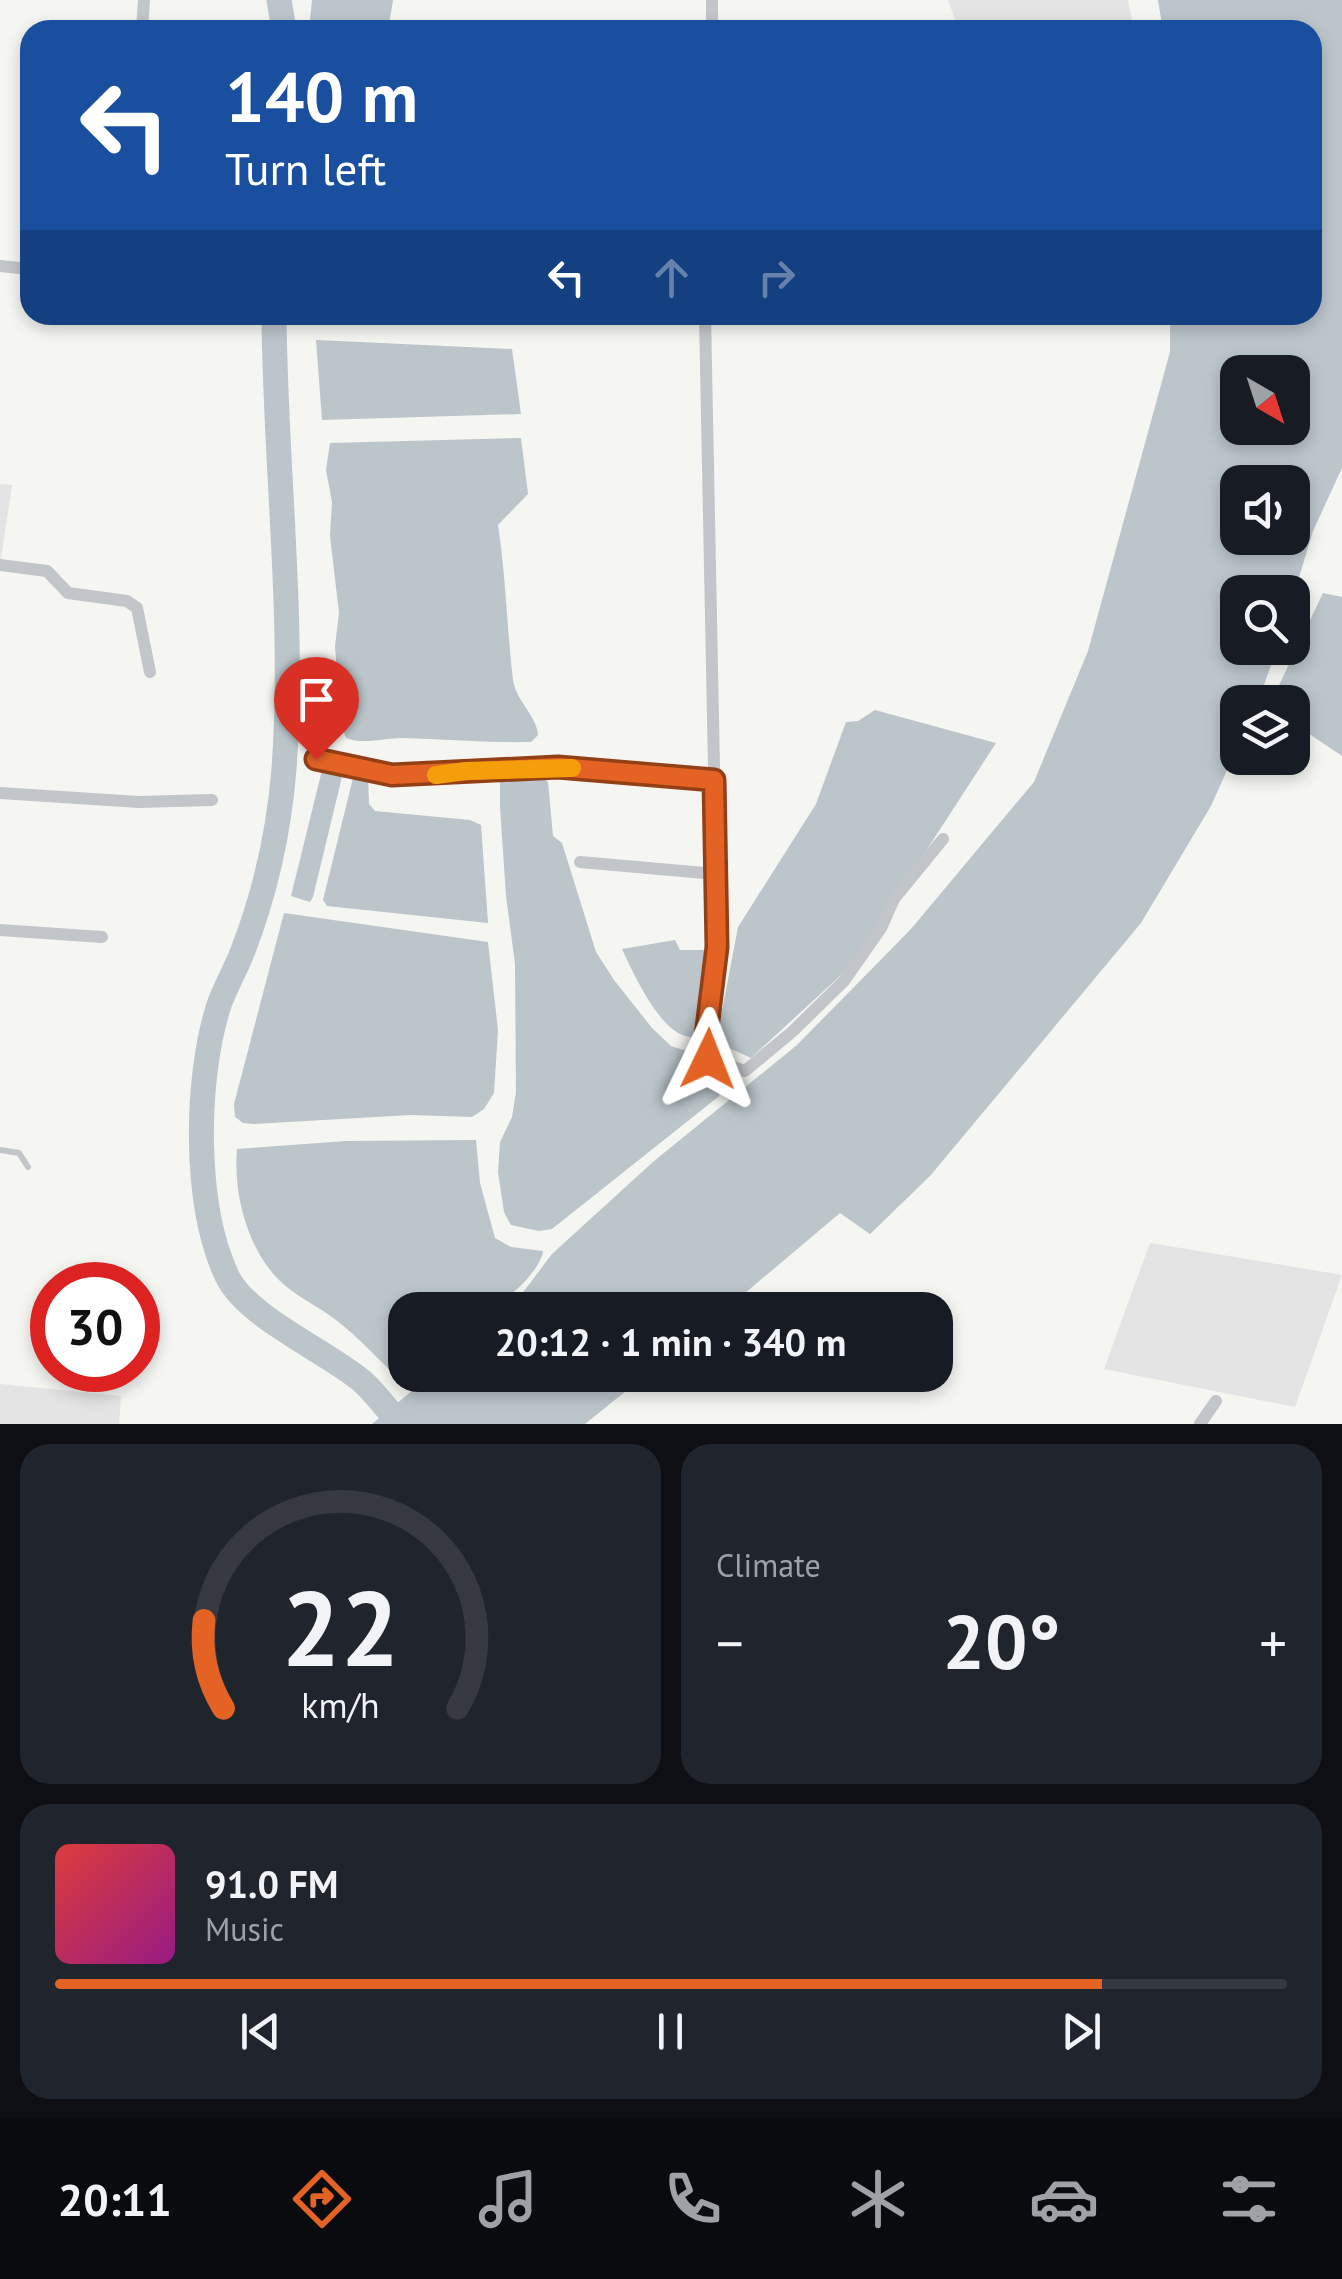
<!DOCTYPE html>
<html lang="en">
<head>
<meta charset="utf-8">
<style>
	:root { --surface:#171b24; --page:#20242c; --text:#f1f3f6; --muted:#9ea1a6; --line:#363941; --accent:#e36224 }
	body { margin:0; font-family:"PT Sans",sans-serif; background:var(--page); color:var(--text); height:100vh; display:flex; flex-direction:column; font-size:38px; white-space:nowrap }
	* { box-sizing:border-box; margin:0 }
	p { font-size:32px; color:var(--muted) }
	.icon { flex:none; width:55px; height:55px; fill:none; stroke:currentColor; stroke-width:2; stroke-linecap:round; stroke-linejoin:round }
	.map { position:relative; height:1424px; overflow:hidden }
	.details { display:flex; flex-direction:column; gap:20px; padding:20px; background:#0d0f14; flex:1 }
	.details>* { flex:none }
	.top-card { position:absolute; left:20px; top:20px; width:1302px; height:305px; border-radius:30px; box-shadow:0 5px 15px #0003; background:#1a4fa0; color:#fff; overflow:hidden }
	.needle { width:65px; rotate:141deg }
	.tools { position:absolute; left:1220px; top:355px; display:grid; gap:20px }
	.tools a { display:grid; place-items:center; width:90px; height:90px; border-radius:20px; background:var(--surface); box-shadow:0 5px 15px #0003; font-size:50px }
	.speed { position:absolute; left:30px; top:1262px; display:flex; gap:20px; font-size:50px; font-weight:700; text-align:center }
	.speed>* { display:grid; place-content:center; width:130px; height:130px; border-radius:50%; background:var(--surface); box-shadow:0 5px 15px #0003; line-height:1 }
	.speed .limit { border:15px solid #d22; background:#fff; color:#111 }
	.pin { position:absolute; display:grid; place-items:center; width:85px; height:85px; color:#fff; margin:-102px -42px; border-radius:50% 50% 50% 0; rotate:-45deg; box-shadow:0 0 10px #0007 }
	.pin .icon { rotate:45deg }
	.me { position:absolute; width:110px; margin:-55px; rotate:2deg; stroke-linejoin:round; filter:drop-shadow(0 0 8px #0008) }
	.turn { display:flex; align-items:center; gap:35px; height:210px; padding:0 40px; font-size:45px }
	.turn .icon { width:130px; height:130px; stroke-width:2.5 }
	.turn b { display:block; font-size:70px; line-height:85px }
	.lanes { display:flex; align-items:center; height:95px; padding:0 40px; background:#0003; justify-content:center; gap:50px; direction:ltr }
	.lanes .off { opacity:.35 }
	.big { font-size:75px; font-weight:600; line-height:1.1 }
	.details .card { flex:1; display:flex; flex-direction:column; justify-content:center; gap:15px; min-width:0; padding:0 35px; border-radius:30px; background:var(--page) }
	.details .dial { align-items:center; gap:0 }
	.dial svg { height:260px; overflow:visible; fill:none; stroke:var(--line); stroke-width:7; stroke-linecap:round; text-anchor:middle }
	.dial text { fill:var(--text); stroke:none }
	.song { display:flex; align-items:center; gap:30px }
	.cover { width:120px; height:120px; border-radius:15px; background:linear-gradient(135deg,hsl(0 70% 55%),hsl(310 70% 35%)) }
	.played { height:10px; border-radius:5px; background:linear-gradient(90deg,var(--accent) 85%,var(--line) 85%) }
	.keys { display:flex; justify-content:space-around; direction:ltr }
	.heat { display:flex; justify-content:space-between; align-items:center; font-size:55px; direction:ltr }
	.details .tiles { flex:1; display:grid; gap:20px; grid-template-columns:1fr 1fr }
	.card:last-child { grid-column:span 2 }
	.trip { position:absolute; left:388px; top:1292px; width:565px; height:100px; border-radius:30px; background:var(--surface); box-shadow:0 5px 15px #0003; font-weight:600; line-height:100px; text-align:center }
	.tab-bar { display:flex; height:160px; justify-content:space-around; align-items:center; background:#090b0e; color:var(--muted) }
	.tab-bar .icon { width:70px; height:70px }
	.tab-bar .selected { color:var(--accent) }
	.tab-bar b { font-size:45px; color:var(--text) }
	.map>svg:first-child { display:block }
</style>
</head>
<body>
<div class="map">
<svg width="1342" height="1424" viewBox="0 0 1342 1424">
	<rect width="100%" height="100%" fill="#f5f5f2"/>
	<path fill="#e3e4e3" d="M948 0H1128L1134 30H959Z
		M0 484 12 485 1 559H0Z
		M1150 1243 1342 1275 1295 1407 1104 1369Z
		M0 1384 121 1396 119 1424H0Z"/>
	<path fill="#bbc5ca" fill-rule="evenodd" d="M312 0H393L388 30H309Z
		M1158 0H1342V468L1313 531 1293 597 1292 592H1238V648H1277L1258 702H1238L1237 748 1211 806 1141 923 930 1176 870 1234 840 1213 725 1310H503L524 1291 552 1254 654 1161 797 1045 911 929 1034 782 1088 651 1170 352V315H1312V30H1163ZM1238 372H1292V428H1238ZM1238 482H1292V538H1238Z
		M315 315H514V324L316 320Z
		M316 340 512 349 521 414 322 420Z
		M521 438 528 494 498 525C506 577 507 629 513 680 516 701 537 716 538 735L531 742C488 743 445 739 402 738 384 738 363 745 346 738L341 724 335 646 339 613 330 536 332 502 326 470 330 443Z
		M1323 593 1342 597V756L1293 723 1292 702H1271Z
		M875 710 996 743 863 948 840 976 751 1058 716 1042 738 927 816 804 846 722 858 721Z
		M341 756 346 760 313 897 310 902 291 896 324 762 326 758Z
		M507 773H539L548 782 553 836 562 843 596 952 614 980 652 1028 671 1046 732 1066 726 1086 718 1097 552 1229 539 1231 511 1225 504 1212 498 1172 500 1142 512 1117 516 1092 515 964 506 896 500 807V782Z
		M354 774 368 776 369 804 375 811 470 820 481 825 488 923 327 906 323 900Z
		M284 913 488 942 498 1030 494 1093 484 1109 472 1117 410 1115 254 1124 243 1123 235 1117 234 1104Z
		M675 940 680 950H715L704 1039C697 1038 686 1037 680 1034 656 1022 633 973 622 949Z
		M476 1140 480 1183 495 1238 511 1247 543 1251C541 1271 503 1306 484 1310 460 1315 430 1310 405 1310V1374L393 1373C375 1356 356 1335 336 1320 318 1306 295 1296 279 1280 247 1248 233 1193 237 1149L346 1141Z
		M431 1375H646L585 1424H372Z"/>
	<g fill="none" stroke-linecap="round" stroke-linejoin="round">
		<path stroke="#bbc5ca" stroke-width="25" d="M279 0 284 30
			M274 315C275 466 295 617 284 769 279 831 265 894 242 953 235 971 224 989 218 1008 195 1083 194 1206 227 1276 247 1318 327 1351 363 1382 376 1394 387 1409 398 1422"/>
		<path stroke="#c2c5c9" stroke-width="6" d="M0 1150 19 1153 28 1167"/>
		<path stroke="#c2c5c9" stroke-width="12" d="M142 30 144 0
			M712 30V0
			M0 266 30 269
			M705 315 717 919 714 988 704 1052 707 1058 745 1071 793 1031 844 981 881 928 894 899 943 839
			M0 565 47 571 68 593 127 601 137 608 150 672
			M316 759 361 770 411 776 557 767 714 780
			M0 793 139 802 212 800
			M580 862 716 874
			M0 930 102 937
			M1200 1424 1216 1401"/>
	</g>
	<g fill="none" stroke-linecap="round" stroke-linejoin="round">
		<g stroke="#944017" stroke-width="25">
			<path id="route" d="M316 759 392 775 558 767 714 780 717 947 704 1052 708 1059"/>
		</g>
		<use href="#route" stroke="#e36224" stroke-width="18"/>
		<path stroke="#f59e0b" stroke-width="18" d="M436 775 466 771 572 768"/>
	</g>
</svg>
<div class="tools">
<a><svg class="needle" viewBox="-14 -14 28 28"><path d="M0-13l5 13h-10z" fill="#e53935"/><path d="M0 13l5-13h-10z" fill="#9ea1a6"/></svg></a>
<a><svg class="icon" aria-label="sound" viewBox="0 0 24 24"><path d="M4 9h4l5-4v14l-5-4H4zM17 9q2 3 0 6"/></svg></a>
<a><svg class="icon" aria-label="search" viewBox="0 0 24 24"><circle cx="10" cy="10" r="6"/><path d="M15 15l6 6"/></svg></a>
<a><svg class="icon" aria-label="layers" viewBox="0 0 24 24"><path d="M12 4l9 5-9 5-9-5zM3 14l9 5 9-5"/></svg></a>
</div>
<div class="speed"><div class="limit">30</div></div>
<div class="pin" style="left:316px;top:759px;background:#d93025"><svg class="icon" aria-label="arrive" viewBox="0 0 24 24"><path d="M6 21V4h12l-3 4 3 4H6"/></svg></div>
<svg class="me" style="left:708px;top:1059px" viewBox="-20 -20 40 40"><path d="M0-17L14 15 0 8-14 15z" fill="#e36224" stroke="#fff" stroke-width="4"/></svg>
<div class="trip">20:12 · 1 min · 340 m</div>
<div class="top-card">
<div class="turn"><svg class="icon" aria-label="left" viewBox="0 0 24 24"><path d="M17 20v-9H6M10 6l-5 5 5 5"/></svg><div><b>140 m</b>Turn left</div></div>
<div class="lanes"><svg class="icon" aria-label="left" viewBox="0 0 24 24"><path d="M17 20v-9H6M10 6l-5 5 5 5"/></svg><svg class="icon off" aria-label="ahead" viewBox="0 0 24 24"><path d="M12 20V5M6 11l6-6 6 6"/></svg><svg class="icon off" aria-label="right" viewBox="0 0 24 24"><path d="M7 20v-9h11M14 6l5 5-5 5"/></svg></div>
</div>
</div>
<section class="details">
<div class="tiles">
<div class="card dial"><svg viewBox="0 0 100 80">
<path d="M14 69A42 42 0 1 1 86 69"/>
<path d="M14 69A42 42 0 0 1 8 42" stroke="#e36224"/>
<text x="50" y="56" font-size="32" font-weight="700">22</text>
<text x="50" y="72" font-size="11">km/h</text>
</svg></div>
<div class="card"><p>Climate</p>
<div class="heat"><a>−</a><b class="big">20°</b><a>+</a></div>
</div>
<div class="card">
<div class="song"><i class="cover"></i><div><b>91.0 FM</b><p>Music</p></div></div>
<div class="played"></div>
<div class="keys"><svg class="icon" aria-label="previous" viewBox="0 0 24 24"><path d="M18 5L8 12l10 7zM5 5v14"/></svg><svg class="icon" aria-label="pause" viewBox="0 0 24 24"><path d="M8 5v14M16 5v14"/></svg><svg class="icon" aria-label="next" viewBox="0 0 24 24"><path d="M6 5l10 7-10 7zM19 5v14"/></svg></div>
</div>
</div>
</section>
<nav class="tab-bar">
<b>20:11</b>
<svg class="icon selected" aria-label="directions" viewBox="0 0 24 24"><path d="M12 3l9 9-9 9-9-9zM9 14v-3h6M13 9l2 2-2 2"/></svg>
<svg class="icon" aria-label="music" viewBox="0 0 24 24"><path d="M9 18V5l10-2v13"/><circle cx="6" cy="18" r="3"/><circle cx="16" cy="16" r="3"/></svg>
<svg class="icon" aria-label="phone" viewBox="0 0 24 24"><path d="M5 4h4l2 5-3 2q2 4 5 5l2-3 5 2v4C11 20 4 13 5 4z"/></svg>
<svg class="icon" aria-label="climate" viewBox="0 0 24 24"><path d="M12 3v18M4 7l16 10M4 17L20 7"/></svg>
<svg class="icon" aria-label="car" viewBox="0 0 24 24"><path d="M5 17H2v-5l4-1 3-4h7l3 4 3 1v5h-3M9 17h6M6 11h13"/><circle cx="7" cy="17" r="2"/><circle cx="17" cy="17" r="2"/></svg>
<svg class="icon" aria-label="filters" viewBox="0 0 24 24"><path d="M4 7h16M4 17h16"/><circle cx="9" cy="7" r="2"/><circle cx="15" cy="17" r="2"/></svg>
</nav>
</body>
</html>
